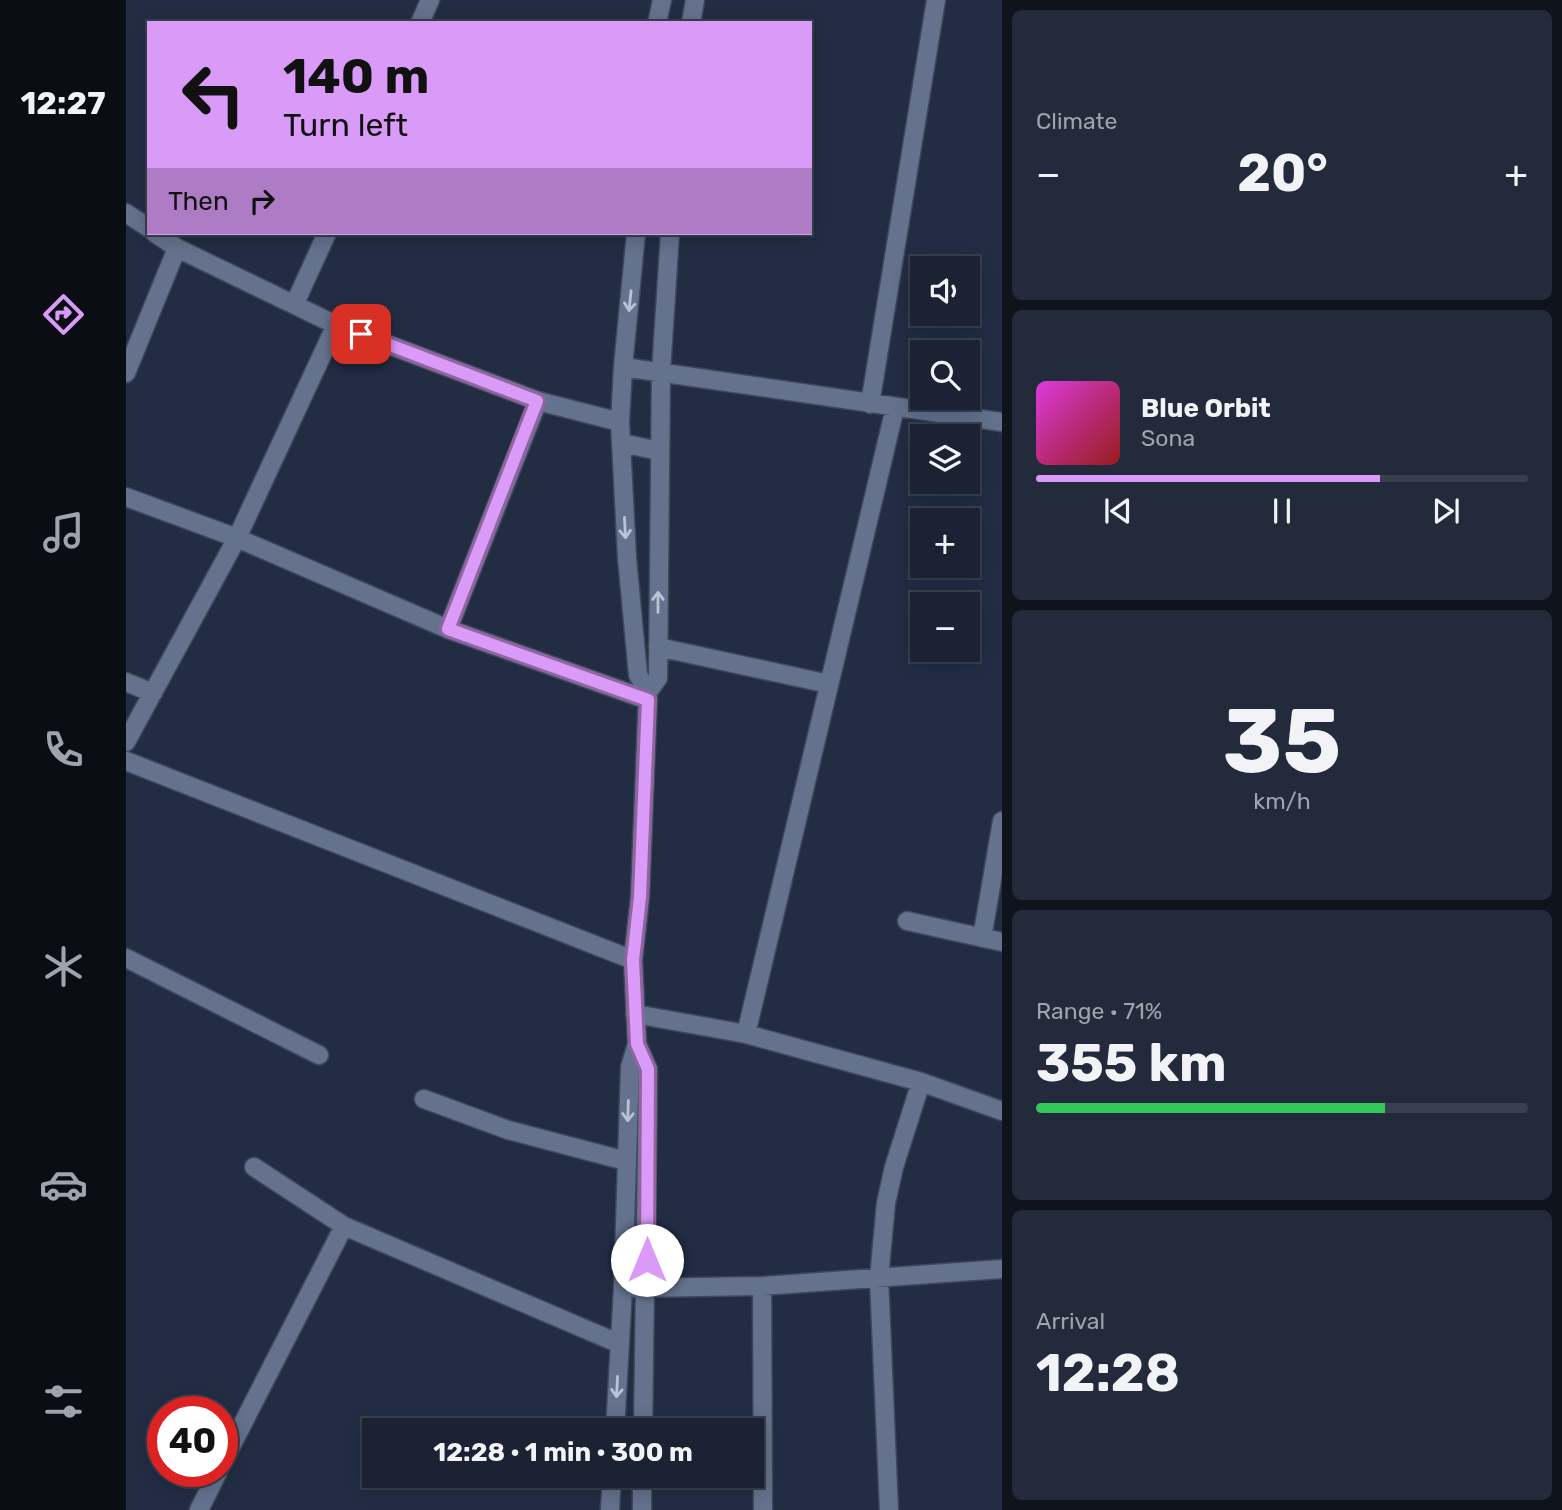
<!DOCTYPE html>
<html lang="en">
<head>
<meta charset="utf-8">
<style>
	:root { --surface:#1a2233; --page:#232a3b; --text:#f1f3f6; --muted:#9fa4ac; --line:#383f4e; --accent:#da9af7 }
	body { margin:0; font-family:Rubik,sans-serif; background:var(--page); color:var(--text); height:100vh; display:flex; flex-direction:column; font-size:26px; white-space:nowrap }
	* { box-sizing:border-box; margin:0 }
	p { font-size:23px; color:var(--muted) }
	.icon { flex:none; width:38px; height:38px; fill:none; stroke:currentColor; stroke-width:2; stroke-linecap:round; stroke-linejoin:round }
	.map { position:relative; flex:1; overflow:hidden }
	.side { display:flex; flex-direction:column; gap:10px; padding:10px; background:#0e131c; width:560px }
	.side>* { flex:none }
	.top-card { position:absolute; left:21px; top:21px; width:665px; height:214px; border-radius:0px; box-shadow:0 4px 18px #0003,0 0 0 2px var(--line); background:#da9af7; color:#111; overflow:hidden }
	.fabs { position:absolute; left:784px; top:256px; display:grid; gap:14px }
	.fabs a { display:grid; place-items:center; width:70px; height:70px; border-radius:0px; background:var(--surface); box-shadow:0 4px 18px #0003,0 0 0 2px var(--line); font-size:35px }
	.speed { position:absolute; left:21px; top:1396px; display:flex; gap:14px; font-size:35px; font-weight:700; text-align:center }
	.speed>* { display:grid; place-content:center; width:91px; height:91px; border-radius:50%; background:var(--surface); box-shadow:0 4px 18px #0003,0 0 0 2px var(--line); line-height:1 }
	.speed .limit { border:10px solid #d22; background:#fff; color:#111 }
	.pin { position:absolute; display:grid; place-items:center; width:60px; height:60px; color:#fff; margin:-30px; border-radius:14px; box-shadow:0 4px 10px #0006 }
	.me { position:absolute; width:77px; margin:-38px; rotate:0deg; stroke-linejoin:round; filter:drop-shadow(0 0 5px #0008) }
	.turn { display:flex; align-items:center; gap:24px; height:147px; padding:0 21px; font-size:32px }
	.turn .icon { width:91px; height:91px; stroke-width:2.5 }
	.turn b { display:block; font-size:49px; line-height:60px }
	.then { display:flex; align-items:center; height:66px; padding:0 21px; background:#0003; gap:14px; font-size:26px }
	.big { font-size:52px; font-weight:700; line-height:1.1 }
	.side .card { flex:1; display:flex; flex-direction:column; justify-content:center; gap:10px; min-width:0; padding:0 24px; border-radius:10px; background:var(--page) }
	.side .dial { align-items:center; gap:0 }
	.dial b { font-size:91px; line-height:1 }
	.song { display:flex; align-items:center; gap:21px }
	.cover { width:84px; height:84px; border-radius:10px; background:linear-gradient(135deg,hsl(300 70% 55%),hsl(0 70% 35%)) }
	.played { height:7px; border-radius:4px; background:linear-gradient(90deg,var(--accent) 70%,var(--line) 70%) }
	.keys { display:flex; justify-content:space-around; direction:ltr }
	.heat { display:flex; justify-content:space-between; align-items:center; font-size:38px; direction:ltr }
	.charge { height:10px; border-radius:5px; background:linear-gradient(90deg,#34c759 71%,var(--line) 0) }
	.trip { position:absolute; left:236px; top:1418px; width:402px; height:70px; border-radius:0px; background:var(--surface); box-shadow:0 4px 18px #0003,0 0 0 2px var(--line); font-weight:700; line-height:70px; text-align:center }
	main { display:flex; flex:1; min-height:0 }
	.menu { display:flex; flex-direction:column; width:126px; justify-content:space-around; align-items:center; background:#0a0e14; color:var(--muted) }
	.menu .icon { width:49px; height:49px }
	.menu .on { color:var(--accent) }
	.menu b { font-size:32px; color:var(--text) }
	.map>svg:first-child { display:block }
</style>
</head>
<body>
<main>
<nav class="menu">
<b>12:27</b>
<svg class="icon on" aria-label="directions" viewBox="0 0 24 24"><path d="M12 3l9 9-9 9-9-9zM9 14v-3h6M13 9l2 2-2 2"/></svg>
<svg class="icon" aria-label="music" viewBox="0 0 24 24"><path d="M9 18V5l10-2v13"/><circle cx="6" cy="18" r="3"/><circle cx="16" cy="16" r="3"/></svg>
<svg class="icon" aria-label="phone" viewBox="0 0 24 24"><path d="M5 4h4l2 5-3 2q2 4 5 5l2-3 5 2v4C11 20 4 13 5 4z"/></svg>
<svg class="icon" aria-label="climate" viewBox="0 0 24 24"><path d="M12 3v18M4 7l16 10M4 17L20 7"/></svg>
<svg class="icon" aria-label="car" viewBox="0 0 24 24"><path d="M5 17H2v-5l4-1 3-4h7l3 4 3 1v5h-3M9 17h6M6 11h13"/><circle cx="7" cy="17" r="2"/><circle cx="17" cy="17" r="2"/></svg>
<svg class="icon" aria-label="filters" viewBox="0 0 24 24"><path d="M4 7h16M4 17h16"/><circle cx="9" cy="7" r="2"/><circle cx="15" cy="17" r="2"/></svg>
</nav>
<div class="map">
<svg width="876" height="1510" viewBox="0 0 876 1510">
	<rect width="100%" height="100%" fill="#222d44"/>
	<g fill="none" stroke-linecap="round" stroke-linejoin="round">
		<g stroke="#3e475b" stroke-width="21">
			<path id="minor" d="M294 23 304 0
				M531 23 536 0
				M565 23 569 0
				M0 213 23 228
				M29 233 51 248 210 325 412 401 494 422
				M510 233 497 367 494 422 501 558 512 675 522 692
				M169 303 201 233
				M497 367 876 422
				M0 373 51 248
				M744 404 810 0
				M496 443 533 451
				M0 497 111 538 322 629 522 700
				M322 629 412 401
				M532 647 703 684
				M0 682 27 693
				M0 742 111 538 210 325
				M0 761 507 960
				M781 921 876 942
				M856 938 876 821
				M0 958 193 1055
				M509 1014 620 1034 795 1082 876 1111
				M620 1034 769 408
				M511 1044 522 1069 517 1430
				M298 1099 382 1130 500 1161
				M128 1167 218 1226 494 1344
				M636 1286 637 1510
				M509 1288 636 1286 876 1269
				M489 1430 497 1288 504 1067 511 1044 507 960 514 897 522 692 532 678 535 372 544 233
				M96 1464 218 1226
				M73 1510 92 1472
				M484 1510 486 1475
				M516 1510V1475
				M763 1510 753 1278 760 1203 768 1167 795 1082"/>
		</g>
		<use href="#minor" stroke="#64728d" stroke-width="18"/>
	</g>
	<defs><path id="oneway-shaft" d="M-6 0H5M1.5-3L5.5 0L1.5 3" fill="none" stroke-width="1.6" stroke-linecap="round" stroke-linejoin="round" transform="scale(1.75)"/></defs>
	<g stroke="#b9c3d6">
		<use href="#oneway-shaft" transform="translate(504 301) rotate(96)"/>
		<use href="#oneway-shaft" transform="translate(499 528) rotate(87)"/>
		<use href="#oneway-shaft" transform="translate(532 602) rotate(-90)"/>
		<use href="#oneway-shaft" transform="translate(502 1111) rotate(92)"/>
		<use href="#oneway-shaft" transform="translate(491 1387) rotate(93)"/>
	</g>
	<g fill="none" stroke-linecap="round" stroke-linejoin="round">
		<g stroke="#8e64a1" stroke-width="18">
			<path id="route" d="M235 334 411 401 322 629 522 700 514 897 507 960 511 1044 522 1069 521 1260"/>
		</g>
		<use href="#route" stroke="#da9af7" stroke-width="12"/>
	</g>
</svg>
<div class="fabs">
<a><svg class="icon" aria-label="sound" viewBox="0 0 24 24"><path d="M4 9h4l5-4v14l-5-4H4zM17 9q2 3 0 6"/></svg></a>
<a><svg class="icon" aria-label="search" viewBox="0 0 24 24"><circle cx="10" cy="10" r="6"/><path d="M15 15l6 6"/></svg></a>
<a><svg class="icon" aria-label="layers" viewBox="0 0 24 24"><path d="M12 4l9 5-9 5-9-5zM3 14l9 5 9-5"/></svg></a>
<a>+</a>
<a>−</a>
</div>
<div class="speed"><div class="limit">40</div></div>
<div class="pin" style="left:235px;top:334px;background:#d93025"><svg class="icon" aria-label="arrive" viewBox="0 0 24 24"><path d="M6 21V4h12l-3 4 3 4H6"/></svg></div>
<svg class="me" style="left:521px;top:1260px" viewBox="-20 -20 40 40"><circle r="19" fill="#fff"/><path d="M0-13L10 11 0 6-10 11z" fill="#da9af7"/></svg>
<div class="trip">12:28 · 1 min · 300 m</div>
<div class="top-card">
<div class="turn"><svg class="icon" aria-label="left" viewBox="0 0 24 24"><path d="M17 20v-9H6M10 6l-5 5 5 5"/></svg><div><b>140 m</b>Turn left</div></div>
<div class="then">Then<svg class="icon" aria-label="right" viewBox="0 0 24 24"><path d="M7 20v-9h11M14 6l5 5-5 5"/></svg></div>
</div>
</div>
<section class="side">
<div class="card"><p>Climate</p>
<div class="heat"><a>−</a><b class="big">20°</b><a>+</a></div>
</div>
<div class="card">
<div class="song"><i class="cover"></i><div><b>Blue Orbit</b><p>Sona</p></div></div>
<div class="played"></div>
<div class="keys"><svg class="icon" aria-label="previous" viewBox="0 0 24 24"><path d="M18 5L8 12l10 7zM5 5v14"/></svg><svg class="icon" aria-label="pause" viewBox="0 0 24 24"><path d="M8 5v14M16 5v14"/></svg><svg class="icon" aria-label="next" viewBox="0 0 24 24"><path d="M6 5l10 7-10 7zM19 5v14"/></svg></div>
</div>
<div class="card dial"><b>35</b><p>km/h</p></div>
<div class="card"><p>Range · 71%</p><b class="big">355 km</b><div class="charge"></div></div>
<div class="card"><p>Arrival</p><b class="big">12:28</b></div>
</section>
</main>
</body>
</html>
